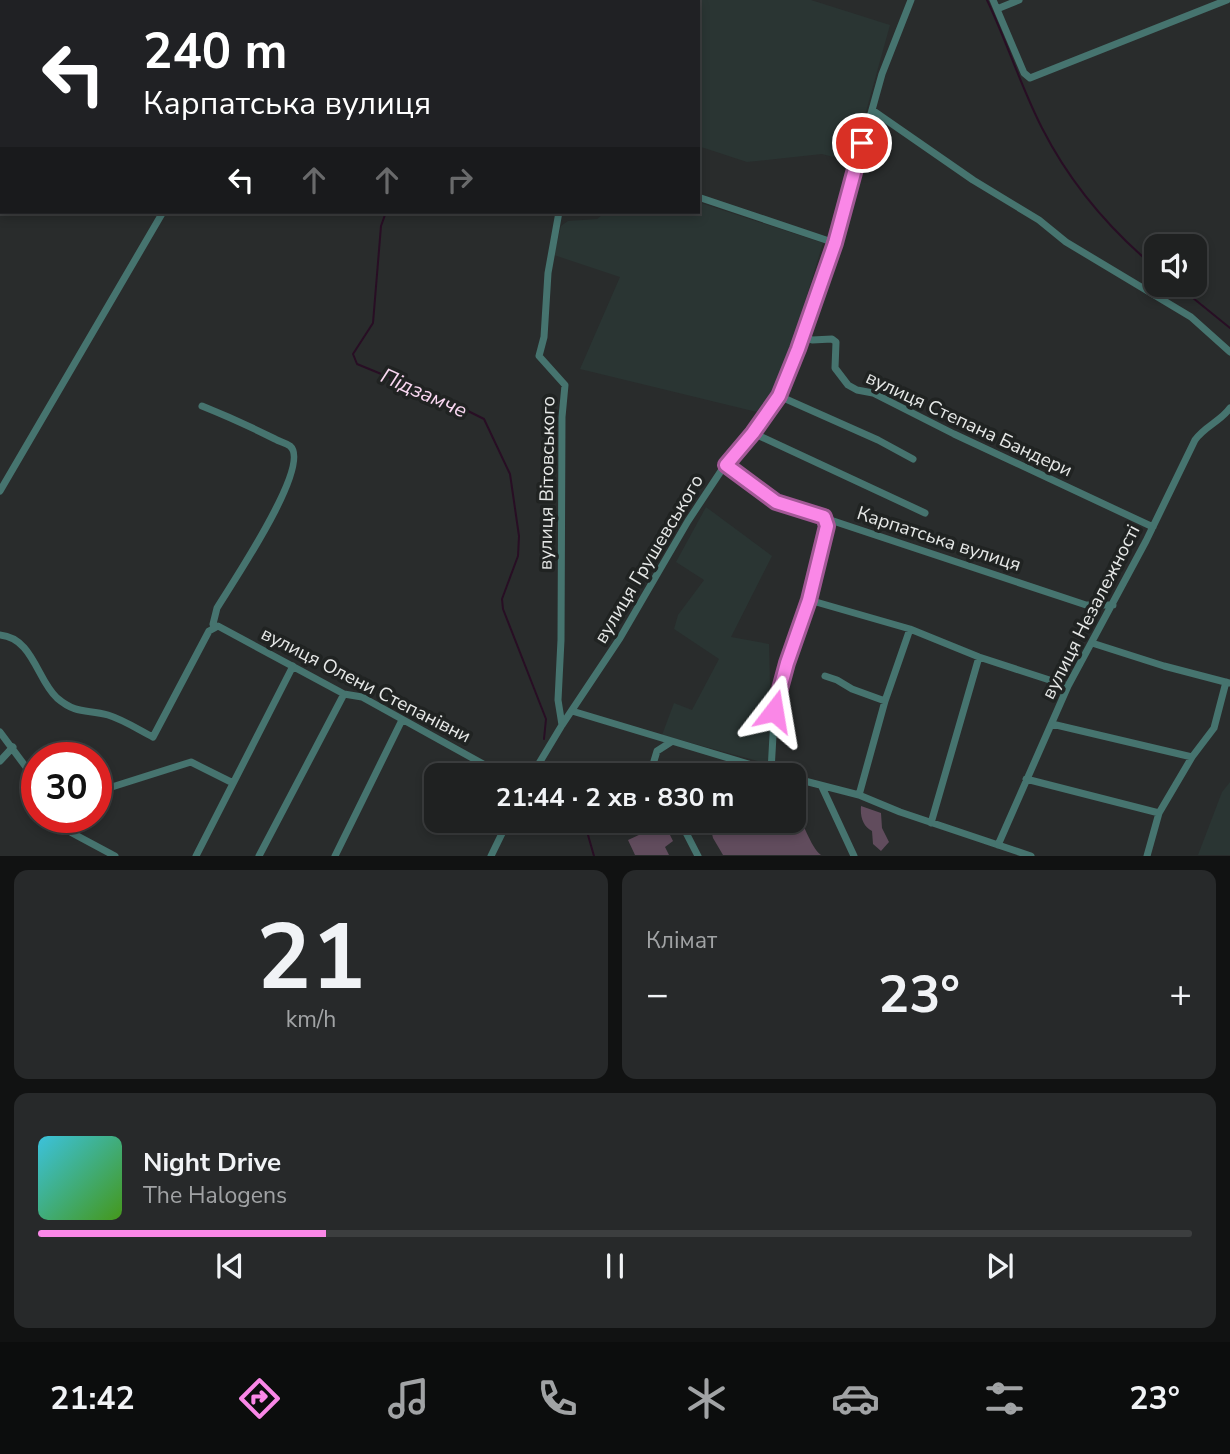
<!DOCTYPE html>
<html lang="uk">
<head>
<meta charset="utf-8">
<style>
	:root { --surface:#1f2121; --page:#27292a; --text:#f1f3f6; --muted:#a1a3a5; --line:#3c3e3f; --accent:#fa87e7 }
	body { margin:0; font-family:"Nunito Sans",sans-serif; background:var(--page); color:var(--text); height:100vh; display:flex; flex-direction:column; font-size:26px; white-space:nowrap }
	* { box-sizing:border-box; margin:0 }
	p { font-size:23px; color:var(--muted) }
	.icon { flex:none; width:38px; height:38px; fill:none; stroke:currentColor; stroke-width:2; stroke-linecap:round; stroke-linejoin:round }
	.map { position:relative; height:856px; overflow:hidden }
	.side { display:flex; flex-direction:column; gap:14px; padding:14px; background:#111212; flex:1 }
	.side>* { flex:none }
	.banner { position:absolute; left:0px; top:0px; width:700px; height:214px; box-shadow:0 4px 10px #0003,0 0 0 2px var(--line); background:#202124; color:#fff; overflow:hidden }
	.fabs { position:absolute; left:1144px; top:234px; display:grid; gap:14px }
	.fabs a { display:grid; place-items:center; width:63px; height:63px; border-radius:14px; background:var(--surface); box-shadow:0 4px 10px #0003,0 0 0 2px var(--line); font-size:35px }
	.speed { position:absolute; left:21px; top:742px; display:flex; gap:14px; font-size:35px; font-weight:700; text-align:center }
	.speed>* { display:grid; place-content:center; width:91px; height:91px; border-radius:50%; background:var(--surface); box-shadow:0 4px 10px #0003,0 0 0 2px var(--line); line-height:1 }
	.speed .limit { border:10px solid #d22; background:#fff; color:#111 }
	.pin { position:absolute; display:grid; place-items:center; width:60px; height:60px; color:#fff; margin:-30px; border:4px solid #fff; border-radius:50%; box-shadow:0 2px 7px #0007 }
	.me { position:absolute; width:77px; margin:-38px; rotate:14deg; stroke-linejoin:round; filter:drop-shadow(0 0 5px #0008) }
	.turn { display:flex; align-items:center; gap:24px; height:147px; padding:0 28px; font-size:32px }
	.turn .icon { width:91px; height:91px; stroke-width:2.5 }
	.turn b { display:block; font-size:49px; line-height:60px }
	.lanes { display:flex; align-items:center; height:66px; padding:0 28px; background:#0003; justify-content:center; gap:35px; direction:ltr }
	.lanes .off { opacity:.35 }
	.big { font-size:52px; font-weight:700; line-height:1.1 }
	.side .card { flex:1; display:flex; flex-direction:column; justify-content:center; gap:10px; min-width:0; padding:0 24px; border-radius:14px; background:var(--page) }
	.side .dial { align-items:center; gap:0 }
	.dial b { font-size:91px; line-height:1 }
	.song { display:flex; align-items:center; gap:21px }
	.cover { width:84px; height:84px; border-radius:10px; background:linear-gradient(135deg,hsl(190 70% 55%),hsl(100 70% 35%)) }
	.played { height:7px; border-radius:4px; background:linear-gradient(90deg,var(--accent) 25%,var(--line) 25%) }
	.keys { display:flex; justify-content:space-around; direction:ltr }
	.heat { display:flex; justify-content:space-between; align-items:center; font-size:38px; direction:ltr }
	.side .tiles { flex:1; display:grid; gap:14px; grid-template-columns:1fr 1fr }
	.card:last-child { grid-column:span 2 }
	.trip { position:absolute; left:424px; top:763px; width:382px; height:70px; border-radius:14px; background:var(--surface); box-shadow:0 4px 10px #0003,0 0 0 2px var(--line); font-weight:700; line-height:70px; text-align:center }
	.dock { display:flex; height:112px; justify-content:space-around; align-items:center; background:#0c0d0d; color:var(--muted) }
	.dock .icon { width:49px; height:49px }
	.dock .on { color:var(--accent) }
	.dock b { font-size:32px; color:var(--text) }
	.map>svg:first-child { display:block }
</style>
</head>
<body>
<div class="map">
<svg width="1230" height="856" viewBox="0 0 1230 856">
	<rect width="100%" height="100%" fill="#292c2c"/>
	<path fill="#2a3533" d="M697 0H811L890 25 852 162 822 154 747 162 698 146Z
		M698 202 823 243 781 380 761 413 580 369 620 277 554 255 561 226 568 221 597 219 606 212H698Z
		M706 507 772 556 731 637 769 644 772 765 662 735 674 703 692 710 719 659 674 629 678 615 704 580 676 562Z
		M1230 782V855H1198L1222 792Z"/>
	<path fill="#614c5d" d="M861 806 881 813 882 828 889 842 881 851 873 844 872 831C863 826 860 817 861 806Z
		M793 808C804 821 810 847 821 855H723L713 838 709 821H793Z
		M674 824 675 830 670 835 673 841 665 847 669 855H635L628 840 656 827 660 835V831Z"/>
	<g fill="none" stroke-linecap="round" stroke-linejoin="round">
		<path stroke="#280e24" stroke-width="2" d="M987 0C1007 42 1021 87 1042 128 1070 183 1110 230 1157 269
			M386 212 381 226 373 323 353 354 357 364 454 404 484 419 510 474 519 536 518 556 502 599 503 609 546 719 544 739
			M1177 285 1230 328
			M551 762 571 773V775
			M584 821 594 856"/>
		<path stroke="#46746f" stroke-width="7" d="M525 0V2
			M638 0 643 2
			M993 0 1024 73 1030 78 1227 0
			M390 2 393 0
			M621 2 624 0
			M649 2 651 0
			M997 9 1019 0
			M872 110 973 180 1039 220 1066 242 1191 317 1230 352
			M698 197 835 243
			M559 212 548 273 544 337 539 356 565 385 562 417 561 640 558 700 562 725
			M803 335 812 340 832 339 836 342 835 368 848 385 857 390 873 393 954 434 1153 527
			M779 396 878 440 913 459
			M202 406C227 416 251 427 275 439 280 442 286 443 290 446 313 465 230 586 217 608L213 624
			M753 433 925 513
			M726 465 776 502 1074 601 1086 605H1113
			M0 491 163 212
			M809 600 910 629 979 657 1068 686
			M0 635C33 638 37 680 57 698 77 715 87 709 108 715 124 720 139 730 153 737L209 631 218 626 344 694 362 697 503 775
			M1092 643 1164 666 1229 683
			M825 676 837 680 852 689 885 701
			M572 711 785 775
			M1052 724 1192 757
			M0 732 37 782
			M0 761 13 747
			M771 771 775 700 809 600 827 526 824 517
			M532 775 562 725 620 638 688 521 721 471 753 433 779 396 798 349 835 243 882 74 911 0
			M658 775 654 761 657 751 671 742
			M793 778 859 795 900 812 1031 856
			M1026 779 1159 813
			M822 787 854 856
			M96 792 191 762 233 783
			M859 795 885 701 910 629
			M61 817 72 833 115 856
			M680 821 698 856
			M931 823 979 657
			M998 845 1068 686 1146 541 1195 440C1205 426 1221 421 1230 408
			M196 856 293 666
			M259 856 344 694
			M335 856 402 720
			M491 856 508 821
			M1147 856 1159 813 1192 757 1214 728 1226 682"/>
	</g>
	<g fill="none" stroke-linecap="round" stroke-linejoin="round">
		<g stroke="#a25896" stroke-width="18">
			<path id="route" d="M774 711 787 663 809 600 827 526 824 517 776 502 726 465 753 433 779 396 798 349 835 243 862 143"/>
		</g>
		<use href="#route" stroke="#fa87e7" stroke-width="12"/>
	</g>
	<g text-anchor="middle" dominant-baseline="central" stroke-width="7" stroke-linejoin="round" paint-order="stroke">
		<g font-size="19" fill="#e6e8e7" stroke="#202322">
			<text transform="translate(969 424) rotate(25)">вулиця Степана Бандери</text>
			<text transform="translate(547 483) rotate(-89)">вулиця Вітовського</text>
			<text transform="translate(939 539) rotate(18)">Карпатська вулиця</text>
			<text transform="translate(649 559) rotate(-59)">вулиця Грушевського</text>
			<text transform="translate(1091 612) rotate(-63)">вулиця Незалежності</text>
			<text transform="translate(366 685) rotate(27)">вулиця Олени Степанівни</text>
		</g>
		<g font-size="21" font-style="italic" fill="#f9d7f1" stroke="#202322">
			<text transform="translate(424 393) rotate(24)">Підзамче</text>
		</g>
	</g>
</svg>
<div class="fabs">
<a><svg class="icon" aria-label="sound" viewBox="0 0 24 24"><path d="M4 9h4l5-4v14l-5-4H4zM17 9q2 3 0 6"/></svg></a>
</div>
<div class="speed"><div class="limit">30</div></div>
<div class="pin" style="left:862px;top:143px;background:#d93025"><svg class="icon" aria-label="arrive" viewBox="0 0 24 24"><path d="M6 21V4h12l-3 4 3 4H6"/></svg></div>
<svg class="me" style="left:774px;top:711px" viewBox="-20 -20 40 40"><path d="M0-17L14 15 0 8-14 15z" fill="#fa87e7" stroke="#fff" stroke-width="4"/></svg>
<div class="trip">21:44 · 2 хв · 830 m</div>
<div class="banner">
<div class="turn"><svg class="icon" aria-label="left" viewBox="0 0 24 24"><path d="M17 20v-9H6M10 6l-5 5 5 5"/></svg><div><b>240 m</b>Карпатська вулиця</div></div>
<div class="lanes"><svg class="icon" aria-label="left" viewBox="0 0 24 24"><path d="M17 20v-9H6M10 6l-5 5 5 5"/></svg><svg class="icon off" aria-label="ahead" viewBox="0 0 24 24"><path d="M12 20V5M6 11l6-6 6 6"/></svg><svg class="icon off" aria-label="ahead" viewBox="0 0 24 24"><path d="M12 20V5M6 11l6-6 6 6"/></svg><svg class="icon off" aria-label="right" viewBox="0 0 24 24"><path d="M7 20v-9h11M14 6l5 5-5 5"/></svg></div>
</div>
</div>
<section class="side">
<div class="tiles">
<div class="card dial"><b>21</b><p>km/h</p></div>
<div class="card"><p>Клімат</p>
<div class="heat"><a>−</a><b class="big">23°</b><a>+</a></div>
</div>
<div class="card">
<div class="song"><i class="cover"></i><div><b>Night Drive</b><p>The Halogens</p></div></div>
<div class="played"></div>
<div class="keys"><svg class="icon" aria-label="previous" viewBox="0 0 24 24"><path d="M18 5L8 12l10 7zM5 5v14"/></svg><svg class="icon" aria-label="pause" viewBox="0 0 24 24"><path d="M8 5v14M16 5v14"/></svg><svg class="icon" aria-label="next" viewBox="0 0 24 24"><path d="M6 5l10 7-10 7zM19 5v14"/></svg></div>
</div>
</div>
</section>
<nav class="dock">
<b>21:42</b>
<svg class="icon on" aria-label="directions" viewBox="0 0 24 24"><path d="M12 3l9 9-9 9-9-9zM9 14v-3h6M13 9l2 2-2 2"/></svg>
<svg class="icon" aria-label="music" viewBox="0 0 24 24"><path d="M9 18V5l10-2v13"/><circle cx="6" cy="18" r="3"/><circle cx="16" cy="16" r="3"/></svg>
<svg class="icon" aria-label="phone" viewBox="0 0 24 24"><path d="M5 4h4l2 5-3 2q2 4 5 5l2-3 5 2v4C11 20 4 13 5 4z"/></svg>
<svg class="icon" aria-label="climate" viewBox="0 0 24 24"><path d="M12 3v18M4 7l16 10M4 17L20 7"/></svg>
<svg class="icon" aria-label="car" viewBox="0 0 24 24"><path d="M5 17H2v-5l4-1 3-4h7l3 4 3 1v5h-3M9 17h6M6 11h13"/><circle cx="7" cy="17" r="2"/><circle cx="17" cy="17" r="2"/></svg>
<svg class="icon" aria-label="filters" viewBox="0 0 24 24"><path d="M4 7h16M4 17h16"/><circle cx="9" cy="7" r="2"/><circle cx="15" cy="17" r="2"/></svg>
<b>23°</b>
</nav>
</body>
</html>
